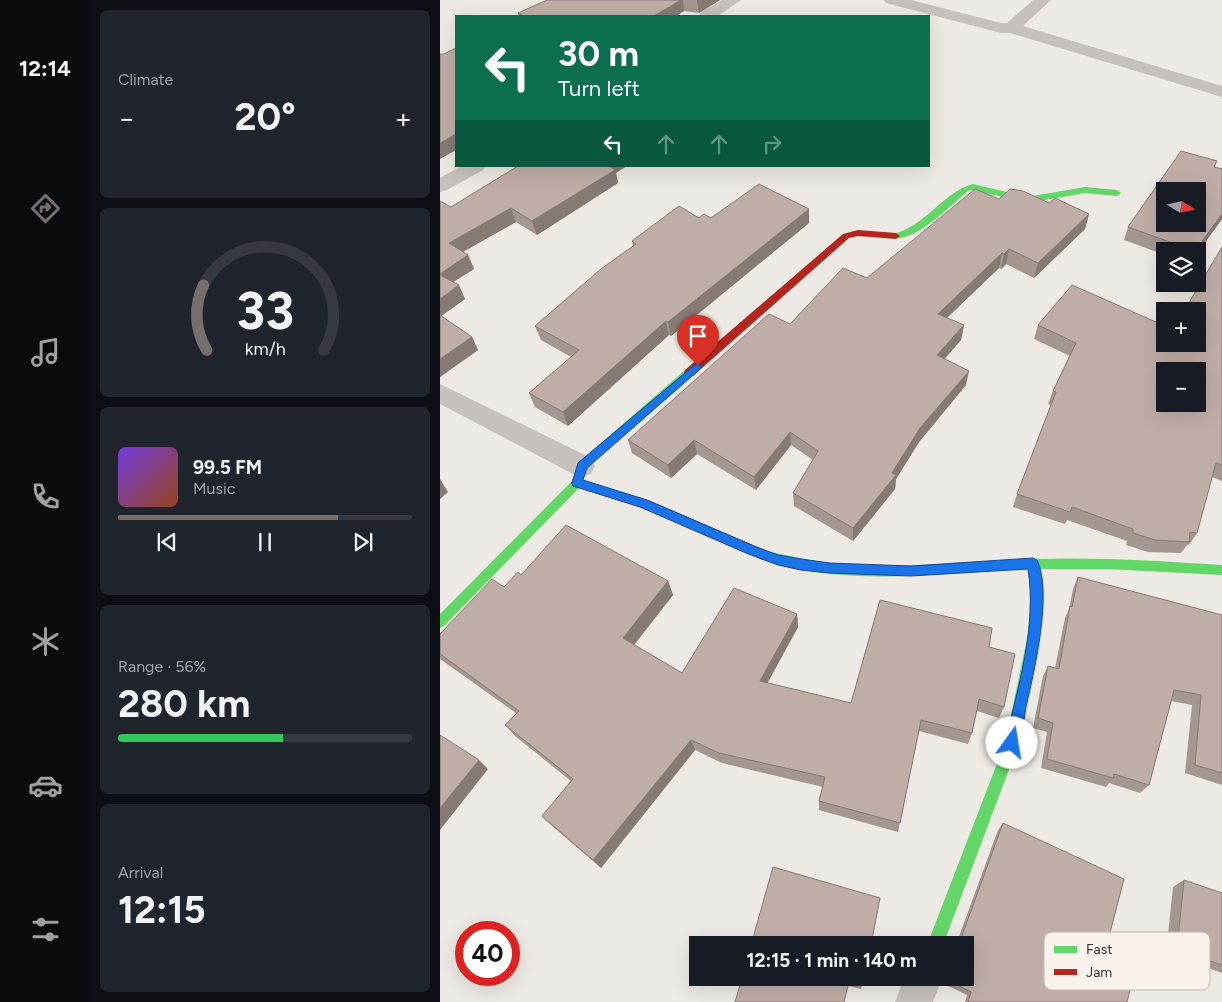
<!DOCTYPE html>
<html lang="en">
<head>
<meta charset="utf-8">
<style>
	:root { --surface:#171b24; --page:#20242c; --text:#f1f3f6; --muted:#9ea1a6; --line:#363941; --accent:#776f6c }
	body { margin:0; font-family:Figtree,sans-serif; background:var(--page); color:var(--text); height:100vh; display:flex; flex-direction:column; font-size:19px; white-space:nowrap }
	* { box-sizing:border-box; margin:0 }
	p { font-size:16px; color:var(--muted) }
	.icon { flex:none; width:28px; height:28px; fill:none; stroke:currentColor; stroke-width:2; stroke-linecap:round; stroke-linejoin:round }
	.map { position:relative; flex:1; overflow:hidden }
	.side { display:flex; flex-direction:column; gap:10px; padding:10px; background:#0d0f14; width:350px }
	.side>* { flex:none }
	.top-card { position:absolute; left:15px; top:15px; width:475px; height:152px; border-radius:0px; box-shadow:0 5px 20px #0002; background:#0b6e4f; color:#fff; overflow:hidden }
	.needle { width:32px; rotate:100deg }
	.tools { position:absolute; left:716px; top:182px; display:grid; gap:10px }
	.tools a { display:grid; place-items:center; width:50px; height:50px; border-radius:0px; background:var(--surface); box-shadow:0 5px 20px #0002; font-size:25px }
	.speed { position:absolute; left:15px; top:921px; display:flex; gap:10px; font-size:25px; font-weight:700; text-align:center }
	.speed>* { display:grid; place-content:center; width:65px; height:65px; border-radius:50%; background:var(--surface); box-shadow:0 5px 20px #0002; line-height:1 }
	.speed .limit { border:8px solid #d22; background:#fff; color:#111 }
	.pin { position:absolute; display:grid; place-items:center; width:42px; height:42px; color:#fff; margin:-51px -21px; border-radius:50% 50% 50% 0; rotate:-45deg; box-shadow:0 0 5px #0007 }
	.pin .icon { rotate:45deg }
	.me { position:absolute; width:55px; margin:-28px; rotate:13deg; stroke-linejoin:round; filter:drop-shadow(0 0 4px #0008) }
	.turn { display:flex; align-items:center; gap:18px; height:105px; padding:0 20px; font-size:22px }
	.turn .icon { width:65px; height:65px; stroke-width:2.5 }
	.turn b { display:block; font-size:35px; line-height:42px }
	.lanes { display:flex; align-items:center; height:48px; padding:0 20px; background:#0003; justify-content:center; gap:25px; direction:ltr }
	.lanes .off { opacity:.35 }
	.big { font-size:38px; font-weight:700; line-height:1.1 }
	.side .card { flex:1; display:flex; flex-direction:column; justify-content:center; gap:8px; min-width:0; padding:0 18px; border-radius:8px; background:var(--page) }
	.side .dial { align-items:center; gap:0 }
	.dial svg { height:130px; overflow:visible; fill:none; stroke:var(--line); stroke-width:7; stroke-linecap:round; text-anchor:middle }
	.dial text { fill:var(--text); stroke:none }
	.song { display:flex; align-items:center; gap:15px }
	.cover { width:60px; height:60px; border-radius:8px; background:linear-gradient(135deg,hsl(260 70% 55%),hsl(20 70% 35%)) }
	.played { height:5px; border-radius:2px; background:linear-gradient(90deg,var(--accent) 75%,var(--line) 75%) }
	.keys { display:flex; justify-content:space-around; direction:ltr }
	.heat { display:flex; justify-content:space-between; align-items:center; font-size:28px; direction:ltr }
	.charge { height:8px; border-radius:4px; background:linear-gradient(90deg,#34c759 56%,var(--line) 0) }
	.trip { position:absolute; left:249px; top:936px; width:285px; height:50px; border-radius:0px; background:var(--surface); box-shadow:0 5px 20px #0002; font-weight:700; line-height:50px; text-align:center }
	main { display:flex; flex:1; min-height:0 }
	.tabs { display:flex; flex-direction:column; width:90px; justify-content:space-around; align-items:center; background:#090b0e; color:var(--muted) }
	.tabs .icon { width:35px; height:35px }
	.tabs .current { color:var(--accent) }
	.tabs b { font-size:22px; color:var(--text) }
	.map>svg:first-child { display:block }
</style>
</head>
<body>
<main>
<nav class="tabs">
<b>12:14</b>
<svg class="icon current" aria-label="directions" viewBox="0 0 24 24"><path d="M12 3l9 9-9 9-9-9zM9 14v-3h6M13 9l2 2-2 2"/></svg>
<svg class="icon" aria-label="music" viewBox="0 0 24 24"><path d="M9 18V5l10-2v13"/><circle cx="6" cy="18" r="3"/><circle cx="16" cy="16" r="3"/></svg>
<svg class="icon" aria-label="phone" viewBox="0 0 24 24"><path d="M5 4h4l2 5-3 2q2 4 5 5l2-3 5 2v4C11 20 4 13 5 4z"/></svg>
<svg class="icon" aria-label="climate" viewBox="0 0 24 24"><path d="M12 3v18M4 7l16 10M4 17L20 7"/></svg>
<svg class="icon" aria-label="car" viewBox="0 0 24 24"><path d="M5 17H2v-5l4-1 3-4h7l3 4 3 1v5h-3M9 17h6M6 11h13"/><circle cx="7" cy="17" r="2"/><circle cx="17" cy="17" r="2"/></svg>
<svg class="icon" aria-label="filters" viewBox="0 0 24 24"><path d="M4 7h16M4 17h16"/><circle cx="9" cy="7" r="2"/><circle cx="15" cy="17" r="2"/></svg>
</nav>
<section class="side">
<div class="card"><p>Climate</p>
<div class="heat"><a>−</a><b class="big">20°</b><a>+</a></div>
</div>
<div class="card dial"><svg viewBox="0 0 100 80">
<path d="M14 69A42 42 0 1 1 86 69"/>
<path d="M14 69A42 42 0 0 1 12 29" stroke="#776f6c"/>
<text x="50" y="56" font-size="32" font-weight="700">33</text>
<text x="50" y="72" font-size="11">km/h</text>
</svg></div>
<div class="card">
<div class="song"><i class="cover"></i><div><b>99.5 FM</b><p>Music</p></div></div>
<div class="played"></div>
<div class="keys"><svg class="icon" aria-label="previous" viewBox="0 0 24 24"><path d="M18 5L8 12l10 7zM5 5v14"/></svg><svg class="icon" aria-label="pause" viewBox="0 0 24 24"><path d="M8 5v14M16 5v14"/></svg><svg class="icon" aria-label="next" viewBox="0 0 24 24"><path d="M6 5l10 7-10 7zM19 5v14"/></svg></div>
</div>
<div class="card"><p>Range · 56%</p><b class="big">280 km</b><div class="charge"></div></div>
<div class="card"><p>Arrival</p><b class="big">12:15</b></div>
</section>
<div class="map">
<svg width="782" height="1002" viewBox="0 0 782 1002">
	<rect width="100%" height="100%" fill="#ede9e4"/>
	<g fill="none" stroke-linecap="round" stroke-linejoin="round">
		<path fill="#c6c1bd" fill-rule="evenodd" d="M282 0H301L278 16H259L261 12Z
			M444 0H471L561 23H567L593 0H611L583 26 782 86V97L570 33H561L446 3Z
			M21 166H46L43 170 7 190 0 192V178Z
			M0 384 151 458 155 466 151 474 142 477 133 474 0 404Z
			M464 978H502L493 1002H455Z"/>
		<path fill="#63d668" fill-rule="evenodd" d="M533 184 587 197 645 187 677 190 681 193 677 196 645 193 587 203 533 190 528 191C511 205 476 242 453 238V234C486 226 503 192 533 184Z
			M249 369 254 373 253 376 147 468 141 486 4 626 0 628V614L132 481 138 463 245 370Z
			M323 550C345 555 367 560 390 563 459 570 527 561 596 559 658 557 720 561 782 565V575L666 569H600L603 587 600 634 579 743 503 945H487L565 743 588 634 591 587 588 569C502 573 401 588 319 559L317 555 319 551Z"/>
		<path fill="#b3261e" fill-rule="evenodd" d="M418 230 456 233 460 236 456 239 418 236 409 238 253 376H245L244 373 245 370 403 234Z
			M137 479 210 501 327 551 329 555 327 559 323 560 203 508 133 486 131 483 133 480Z"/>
	</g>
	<path fill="#a49690" d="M107 0H280L259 13 244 11 236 16H79L78 13Z
		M777 161 774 167 782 169V219L758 252V251H725V255L684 240 688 227Z
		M176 173 178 183 97 235 76 222 23 252 28 255 34 269 13 282 25 299 1 316 32 337 38 350 0 377V201L11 207Z
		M559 199 609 203 649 214 645 229 594 278 566 264 561 269 559 268 507 318 524 325 521 340 504 359 526 385 479 442 456 479 455 489 413 541 354 506 353 493 373 460 351 445 316 490 257 454 231 478 192 453 188 440 350 324 427 278Z
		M259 218 369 223 231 336 229 335 128 426 95 407 89 393 131 357 101 340 95 326 193 246 192 241Z
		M782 247V481L772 477 757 533 749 545H747L741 553 708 552 686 545 687 541 627 520 625 524 573 507 577 494 611 405 608 404 613 391 630 356 594 339 598 325 725 344Z
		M81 575 228 581 233 595 194 645 242 673 357 614 358 627 327 683 411 703 549 647 564 707 559 718 537 711 532 733 528 744 479 731 458 832 379 810V801L383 787 282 763 255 750 161 868 111 825 102 816 131 781 75 736 65 725 76 713 0 659V634Z
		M638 577 782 615V785L745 773 752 705 731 701 709 785 700 793 669 783 666 787 601 768 607 732 593 728 603 676 608 666 615 668 625 618 629 609 633 589Z
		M563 823 660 971 687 1002H525L527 995 502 983 504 979 503 978H525V945H513L516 942H517L558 830Z
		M744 880 782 893V973L726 953 733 887Z
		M424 978 421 989 408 986 295 1002Z"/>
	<path fill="#867a75" d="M241 0H243L244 11 236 16H214Z
		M257 0H280L259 13Z
		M16 134V150L0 159V143Z
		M166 166H187L176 173 178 183 97 235 92 221Z
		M71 208 76 222 15 256 9 243Z
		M369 209V223L231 336 228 322Z
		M649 214 645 229 594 278 598 263Z
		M782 214V219L758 252V251H754Z
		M569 249 566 264 561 269 564 254Z
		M562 253 559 268 496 328 498 314Z
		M28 255 34 269 5 287 0 276V274Z
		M19 285 25 299 0 317V299Z
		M226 321 229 335 128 426 123 412Z
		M524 325 521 340 495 370 497 355Z
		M32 337 38 350 0 377V359Z
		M529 371 526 385 479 442 456 479 455 489 413 541V528L480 428Z
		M350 432 351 445 316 490 314 477Z
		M254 440 257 454 231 478 228 465Z
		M0 479 8 492 0 499Z
		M228 581 233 595 189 651 183 638Z
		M357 614 358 627 322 693 320 681Z
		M251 740 255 750 161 868 153 860Z
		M39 760 48 769 0 830V808Z"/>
	<path fill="#bfaea7" stroke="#867a75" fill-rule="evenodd" d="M107 0H241L214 16H80L82 15 78 13Z
		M16 48V134L0 143V54H4Z
		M741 151 777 161 774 167 782 169V214L755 251 688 227ZM725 191H758V224H725Z
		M78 166H169L175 170 92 221 71 208 9 243 28 255 0 274V201L11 207Z
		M319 184 369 209 228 322 226 321 123 412 89 393 139 350 95 326 161 269 196 244 192 241 239 206 259 218 264 214 271 218Z
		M535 189 559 199 570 189 583 191 609 203 615 198 649 214 598 263 569 249 564 254 562 253 498 314 524 325 497 355 529 371 480 428 452 473 456 475 413 528 353 493 378 451 350 432 314 477 254 440 228 465 188 440 329 314 350 324 403 268 427 278Z
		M782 247V465L776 463 757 533 750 532 749 542 715 540 693 533V529L632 507 630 512 577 494 616 392 613 391 636 343 598 325 632 285 725 326V344H758V311H744ZM725 371H758V404H725Z
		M0 275 19 285 0 299Z
		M0 315 32 337 0 359Z
		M126 525 228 581 183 638 242 673 294 588 357 614 320 681 411 703 440 600 552 628 549 647 575 654 564 707 539 699 532 733 481 720 460 823 379 801 385 777 279 753 251 740 153 860 102 816 133 779 65 725 79 711 0 654V634L52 579 64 587 78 572 81 575Z
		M638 577 782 615V773L755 765 761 695 734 690 709 785 674 774 673 778 607 759 613 723 598 718 608 666 619 669 630 606 632 607Z
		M0 735 39 760 0 808Z
		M563 823 684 879 660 971 691 986 687 1002H528L531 992 506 979V978H525V945H515L516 942 520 941Z
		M333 867 440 898 431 945H311Z
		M744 880 782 893V965L737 949Z
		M302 978H424L422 986 409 982 404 1002H295Z"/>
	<path fill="#1a73e8" stroke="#114b97" d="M258 362 261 363V368L147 468 143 480 207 500 314 546 338 555 361 559 390 563 471 566 593 558 597 560C613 593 594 672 586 707 584 721 582 735 577 748L572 750 567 748 565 743C578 687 597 627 588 569L471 576 390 573 361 570 338 565 306 553 200 507 133 486 132 483 138 463Z"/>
	<rect x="604" y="932" width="166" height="58" rx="8" fill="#f9f3ec" stroke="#bfb8b2" stroke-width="1"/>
	<rect x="614" y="946" width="23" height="7" fill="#63d668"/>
	<rect x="614" y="969" width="23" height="6" fill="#b3261e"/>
	<g font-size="14" fill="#372e2b">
		<text x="646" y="954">Fast</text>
		<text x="646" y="977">Jam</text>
	</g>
</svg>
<div class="tools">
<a><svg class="needle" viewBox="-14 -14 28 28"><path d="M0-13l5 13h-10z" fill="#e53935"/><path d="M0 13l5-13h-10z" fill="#9ea1a6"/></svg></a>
<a><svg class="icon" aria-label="layers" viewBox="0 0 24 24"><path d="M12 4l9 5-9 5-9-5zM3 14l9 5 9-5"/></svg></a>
<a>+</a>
<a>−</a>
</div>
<div class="speed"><div class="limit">40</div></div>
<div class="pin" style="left:258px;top:366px;background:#d93025"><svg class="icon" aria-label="arrive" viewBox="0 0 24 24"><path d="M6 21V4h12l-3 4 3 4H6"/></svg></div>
<svg class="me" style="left:572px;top:743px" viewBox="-20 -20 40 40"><circle r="19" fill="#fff"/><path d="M0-13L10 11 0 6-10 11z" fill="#1a73e8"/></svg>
<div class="trip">12:15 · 1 min · 140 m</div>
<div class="top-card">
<div class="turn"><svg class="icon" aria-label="left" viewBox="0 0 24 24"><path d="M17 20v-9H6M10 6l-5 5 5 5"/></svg><div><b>30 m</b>Turn left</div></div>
<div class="lanes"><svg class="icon" aria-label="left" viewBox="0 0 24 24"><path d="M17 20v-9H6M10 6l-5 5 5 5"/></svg><svg class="icon off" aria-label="ahead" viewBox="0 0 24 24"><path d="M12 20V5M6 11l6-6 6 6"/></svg><svg class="icon off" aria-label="ahead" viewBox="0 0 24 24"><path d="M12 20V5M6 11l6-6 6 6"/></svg><svg class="icon off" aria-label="right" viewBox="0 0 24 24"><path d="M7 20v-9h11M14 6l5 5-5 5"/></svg></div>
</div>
</div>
</main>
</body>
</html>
